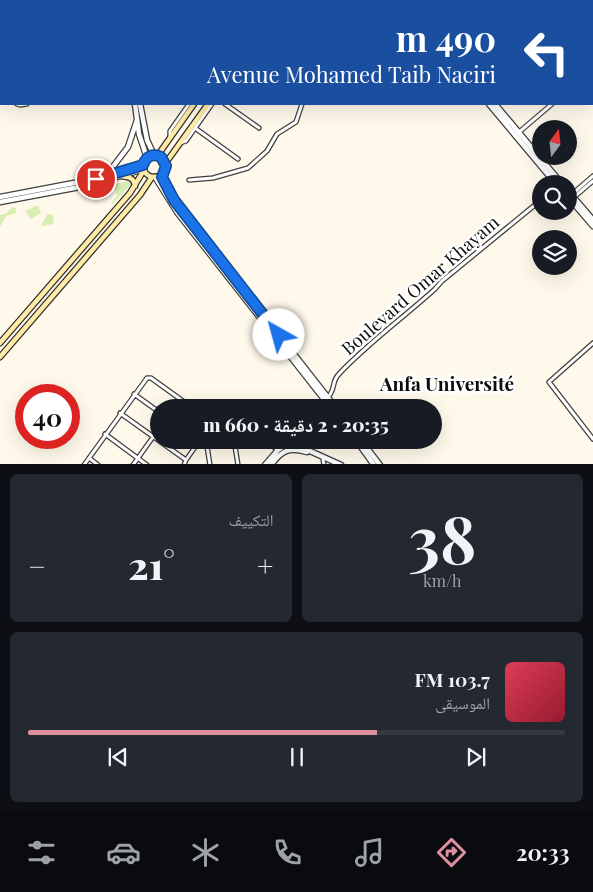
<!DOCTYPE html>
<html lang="ar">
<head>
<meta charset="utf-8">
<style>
	:root { --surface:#171b24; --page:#242831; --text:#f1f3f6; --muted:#9ea1a6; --line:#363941; --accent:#df909f }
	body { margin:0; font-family:"Playfair Display","Noto Naskh Arabic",serif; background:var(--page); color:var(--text); direction:rtl; height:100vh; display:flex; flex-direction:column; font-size:19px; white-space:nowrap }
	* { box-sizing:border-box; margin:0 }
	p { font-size:16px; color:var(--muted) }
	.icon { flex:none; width:28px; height:28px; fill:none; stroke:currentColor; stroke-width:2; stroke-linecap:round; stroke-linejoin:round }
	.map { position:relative; height:464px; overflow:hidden; direction:ltr }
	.drawer { display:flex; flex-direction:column; gap:10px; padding:10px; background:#0d0f14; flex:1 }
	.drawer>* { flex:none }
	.banner { position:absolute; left:0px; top:0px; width:594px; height:105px; box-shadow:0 5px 20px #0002; direction:rtl; background:#1a4fa0; color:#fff; overflow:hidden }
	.needle { width:32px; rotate:15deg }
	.controls { position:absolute; left:532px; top:120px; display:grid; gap:10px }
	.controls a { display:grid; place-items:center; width:45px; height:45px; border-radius:50%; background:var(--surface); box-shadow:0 5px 20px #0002; font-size:25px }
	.speed { position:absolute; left:15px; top:384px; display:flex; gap:10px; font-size:25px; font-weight:700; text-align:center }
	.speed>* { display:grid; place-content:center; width:65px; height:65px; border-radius:50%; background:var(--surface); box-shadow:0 5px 20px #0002; line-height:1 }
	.speed .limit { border:8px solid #d22; background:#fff; color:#111 }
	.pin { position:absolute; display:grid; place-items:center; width:42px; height:42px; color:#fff; margin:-21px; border:2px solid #fff; border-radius:50%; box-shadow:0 1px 5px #0007 }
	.me { position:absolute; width:55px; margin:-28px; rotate:322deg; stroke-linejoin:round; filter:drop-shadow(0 0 4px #0008) }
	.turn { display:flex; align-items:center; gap:18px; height:105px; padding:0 15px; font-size:22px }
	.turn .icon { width:65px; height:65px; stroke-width:2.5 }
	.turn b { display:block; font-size:35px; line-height:42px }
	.big { font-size:38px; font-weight:800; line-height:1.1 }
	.drawer .card { flex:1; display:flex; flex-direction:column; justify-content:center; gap:8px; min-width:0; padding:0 18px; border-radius:8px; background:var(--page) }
	.drawer .dial { align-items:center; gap:0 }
	.dial b { font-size:65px; line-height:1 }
	.song { display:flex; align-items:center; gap:15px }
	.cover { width:60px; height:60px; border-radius:8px; background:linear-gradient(135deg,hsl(350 70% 55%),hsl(350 70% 35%)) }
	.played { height:5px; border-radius:2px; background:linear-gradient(90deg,var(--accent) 65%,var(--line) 65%) }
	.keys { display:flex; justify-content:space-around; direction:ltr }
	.heat { display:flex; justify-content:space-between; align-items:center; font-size:28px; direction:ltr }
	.drawer .tiles { flex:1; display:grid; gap:10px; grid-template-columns:1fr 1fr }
	.card:last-child { grid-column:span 2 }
	.trip { position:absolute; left:150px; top:399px; width:292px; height:50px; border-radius:25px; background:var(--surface); box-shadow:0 5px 20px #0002; font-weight:800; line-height:50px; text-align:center; direction:rtl }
	.tabs { display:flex; height:80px; justify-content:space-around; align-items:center; background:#090b0e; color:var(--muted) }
	.tabs .icon { width:35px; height:35px }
	.tabs .current { color:var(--accent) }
	.tabs b { font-size:22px; color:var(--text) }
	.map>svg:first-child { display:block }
</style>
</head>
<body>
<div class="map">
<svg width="593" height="465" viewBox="0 0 593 465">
	<rect width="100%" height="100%" fill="#fff9eb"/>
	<path fill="#d7edb1" d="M0 0H16L1 1 0 98Z
		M128 181 131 184 113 204 111 203 117 196 114 186 96 189 95 188Z
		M36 206H39V210L31 213 40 210 41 213 31 219 25 211Z
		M12 207 16 208V213L6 216 0 227V215L7 213Z
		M47 214 53 215 54 224 41 226Z"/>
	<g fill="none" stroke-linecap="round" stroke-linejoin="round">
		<g stroke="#3f3f3f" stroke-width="5.5">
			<path id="minor" d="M317 0 319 1
				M264 1 265 0
				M287 1V0
				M372 1 373 0
				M544 1 546 0
				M592 18 593 17
				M592 69H593
				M592 79H593
				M0 95H1
				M17 104 20 105 27 104
				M225 104 259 128
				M195 128 238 159
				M518 133 552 104
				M170 138V131L189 104
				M180 143 186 141 212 104
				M189 180 213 178 248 168 267 151 277 134 296 122 302 104
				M571 195 593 176
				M573 198 593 181
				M593 343 549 382 593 439
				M134 394 159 412
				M328 397C336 389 331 382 339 374 368 343 403 318 435 289L442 281 541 200
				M120 413 186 460
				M105 434 147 465
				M206 440 210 465
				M234 440 238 465
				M264 440 278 450
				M165 445 168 440
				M89 458 98 465
				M323 459 324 465
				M84 465 147 378H151L187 404 189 408
				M133 465 153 437
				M184 465 186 460 200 440"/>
		</g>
		<g stroke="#3f3f3f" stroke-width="7">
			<path id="tertiary" d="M401 0 402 1
				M406 0 407 1
				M127 1 128 0
				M132 1V0
				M135 104 139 134 147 158
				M140 104 147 140 154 155
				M489 104 556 184
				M495 104 562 184
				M162 174 170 193 185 215 336 408
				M101 176 112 168 128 147 137 120
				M155 177 177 212 331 408
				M569 192 593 220
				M0 197 95 179 143 165
				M569 198 593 226
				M0 202 90 185 144 169
				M356 440 374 465
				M361 440 380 465
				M265 465 278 450 290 442 341 465
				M271 465C282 450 289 447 307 452"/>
		</g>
		<g stroke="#2e2e2e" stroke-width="7">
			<path id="secondary" d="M269 1 270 0
				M282 1 283 0
				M143 166a11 11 0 1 1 22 0a11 11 0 1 1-22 0Z
				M158 155 194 104
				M165 164 208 104
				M121 176C128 177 134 177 135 186
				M0 343 130 193 144 170
				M0 357 140 195 152 177"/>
		</g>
		<use href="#minor" stroke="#fff" stroke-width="3"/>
		<use href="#tertiary" stroke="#fff" stroke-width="4.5"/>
		<use href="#secondary" stroke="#ffeba6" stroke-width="4.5"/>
	</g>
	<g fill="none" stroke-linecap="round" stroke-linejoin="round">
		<g stroke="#114b97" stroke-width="12">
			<path id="route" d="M96 179 143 165C146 156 153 153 161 157L166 166 162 177 174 200 279 335"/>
		</g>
		<use href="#route" stroke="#1a73e8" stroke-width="9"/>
	</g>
	<g text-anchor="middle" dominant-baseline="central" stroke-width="5" stroke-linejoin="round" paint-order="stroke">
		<g font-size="18" fill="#0c0c0c" stroke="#fff">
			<text transform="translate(420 285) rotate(-41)">Boulevard Omar Khayam</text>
		</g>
		<g font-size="19" font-weight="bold" fill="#0c0c0c" stroke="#fff">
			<text x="447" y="383">Anfa Université</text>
		</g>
	</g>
</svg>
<div class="controls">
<a><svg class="needle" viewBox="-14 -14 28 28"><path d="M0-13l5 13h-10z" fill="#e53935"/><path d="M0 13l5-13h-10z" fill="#9ea1a6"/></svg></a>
<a><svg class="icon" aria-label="search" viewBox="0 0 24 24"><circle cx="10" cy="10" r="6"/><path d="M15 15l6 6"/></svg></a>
<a><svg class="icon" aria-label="layers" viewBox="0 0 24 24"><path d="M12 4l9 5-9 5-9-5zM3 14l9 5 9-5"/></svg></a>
</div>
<div class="speed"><div class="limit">40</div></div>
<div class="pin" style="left:96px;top:179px;background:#d93025"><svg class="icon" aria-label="arrive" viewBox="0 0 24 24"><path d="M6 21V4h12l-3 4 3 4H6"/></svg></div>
<svg class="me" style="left:279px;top:335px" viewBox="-20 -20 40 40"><circle r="19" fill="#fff"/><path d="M0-13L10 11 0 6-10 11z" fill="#1a73e8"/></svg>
<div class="trip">20:35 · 2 دقيقة · 660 m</div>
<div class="banner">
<div class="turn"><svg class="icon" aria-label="left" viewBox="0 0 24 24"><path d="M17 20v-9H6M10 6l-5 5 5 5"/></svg><div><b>490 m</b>Avenue Mohamed Taib Naciri</div></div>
</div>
</div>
<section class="drawer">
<div class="tiles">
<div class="card dial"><b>38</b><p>km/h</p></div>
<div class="card"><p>التكييف</p>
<div class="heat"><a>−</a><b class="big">21°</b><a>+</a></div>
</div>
<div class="card">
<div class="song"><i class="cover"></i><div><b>103.7 FM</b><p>الموسيقى</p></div></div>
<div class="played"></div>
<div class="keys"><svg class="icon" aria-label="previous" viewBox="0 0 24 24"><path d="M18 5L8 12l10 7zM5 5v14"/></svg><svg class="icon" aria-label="pause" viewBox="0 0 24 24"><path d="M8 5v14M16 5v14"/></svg><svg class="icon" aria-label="next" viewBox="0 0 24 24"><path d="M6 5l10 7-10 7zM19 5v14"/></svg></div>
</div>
</div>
</section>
<nav class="tabs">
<b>20:33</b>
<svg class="icon current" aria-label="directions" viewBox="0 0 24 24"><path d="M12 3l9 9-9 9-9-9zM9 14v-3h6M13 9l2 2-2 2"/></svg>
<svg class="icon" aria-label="music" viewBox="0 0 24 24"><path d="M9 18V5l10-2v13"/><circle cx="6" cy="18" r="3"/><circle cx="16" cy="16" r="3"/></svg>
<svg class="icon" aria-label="phone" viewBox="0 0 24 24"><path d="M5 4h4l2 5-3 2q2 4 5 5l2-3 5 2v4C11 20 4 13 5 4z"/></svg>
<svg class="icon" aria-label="climate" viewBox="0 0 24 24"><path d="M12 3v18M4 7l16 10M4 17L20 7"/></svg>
<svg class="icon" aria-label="car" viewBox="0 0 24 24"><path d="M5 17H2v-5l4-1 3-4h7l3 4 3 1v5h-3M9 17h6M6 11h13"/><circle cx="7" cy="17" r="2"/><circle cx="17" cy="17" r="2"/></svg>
<svg class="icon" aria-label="filters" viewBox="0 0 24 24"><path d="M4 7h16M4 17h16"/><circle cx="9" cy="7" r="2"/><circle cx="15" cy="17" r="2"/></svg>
</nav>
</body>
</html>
